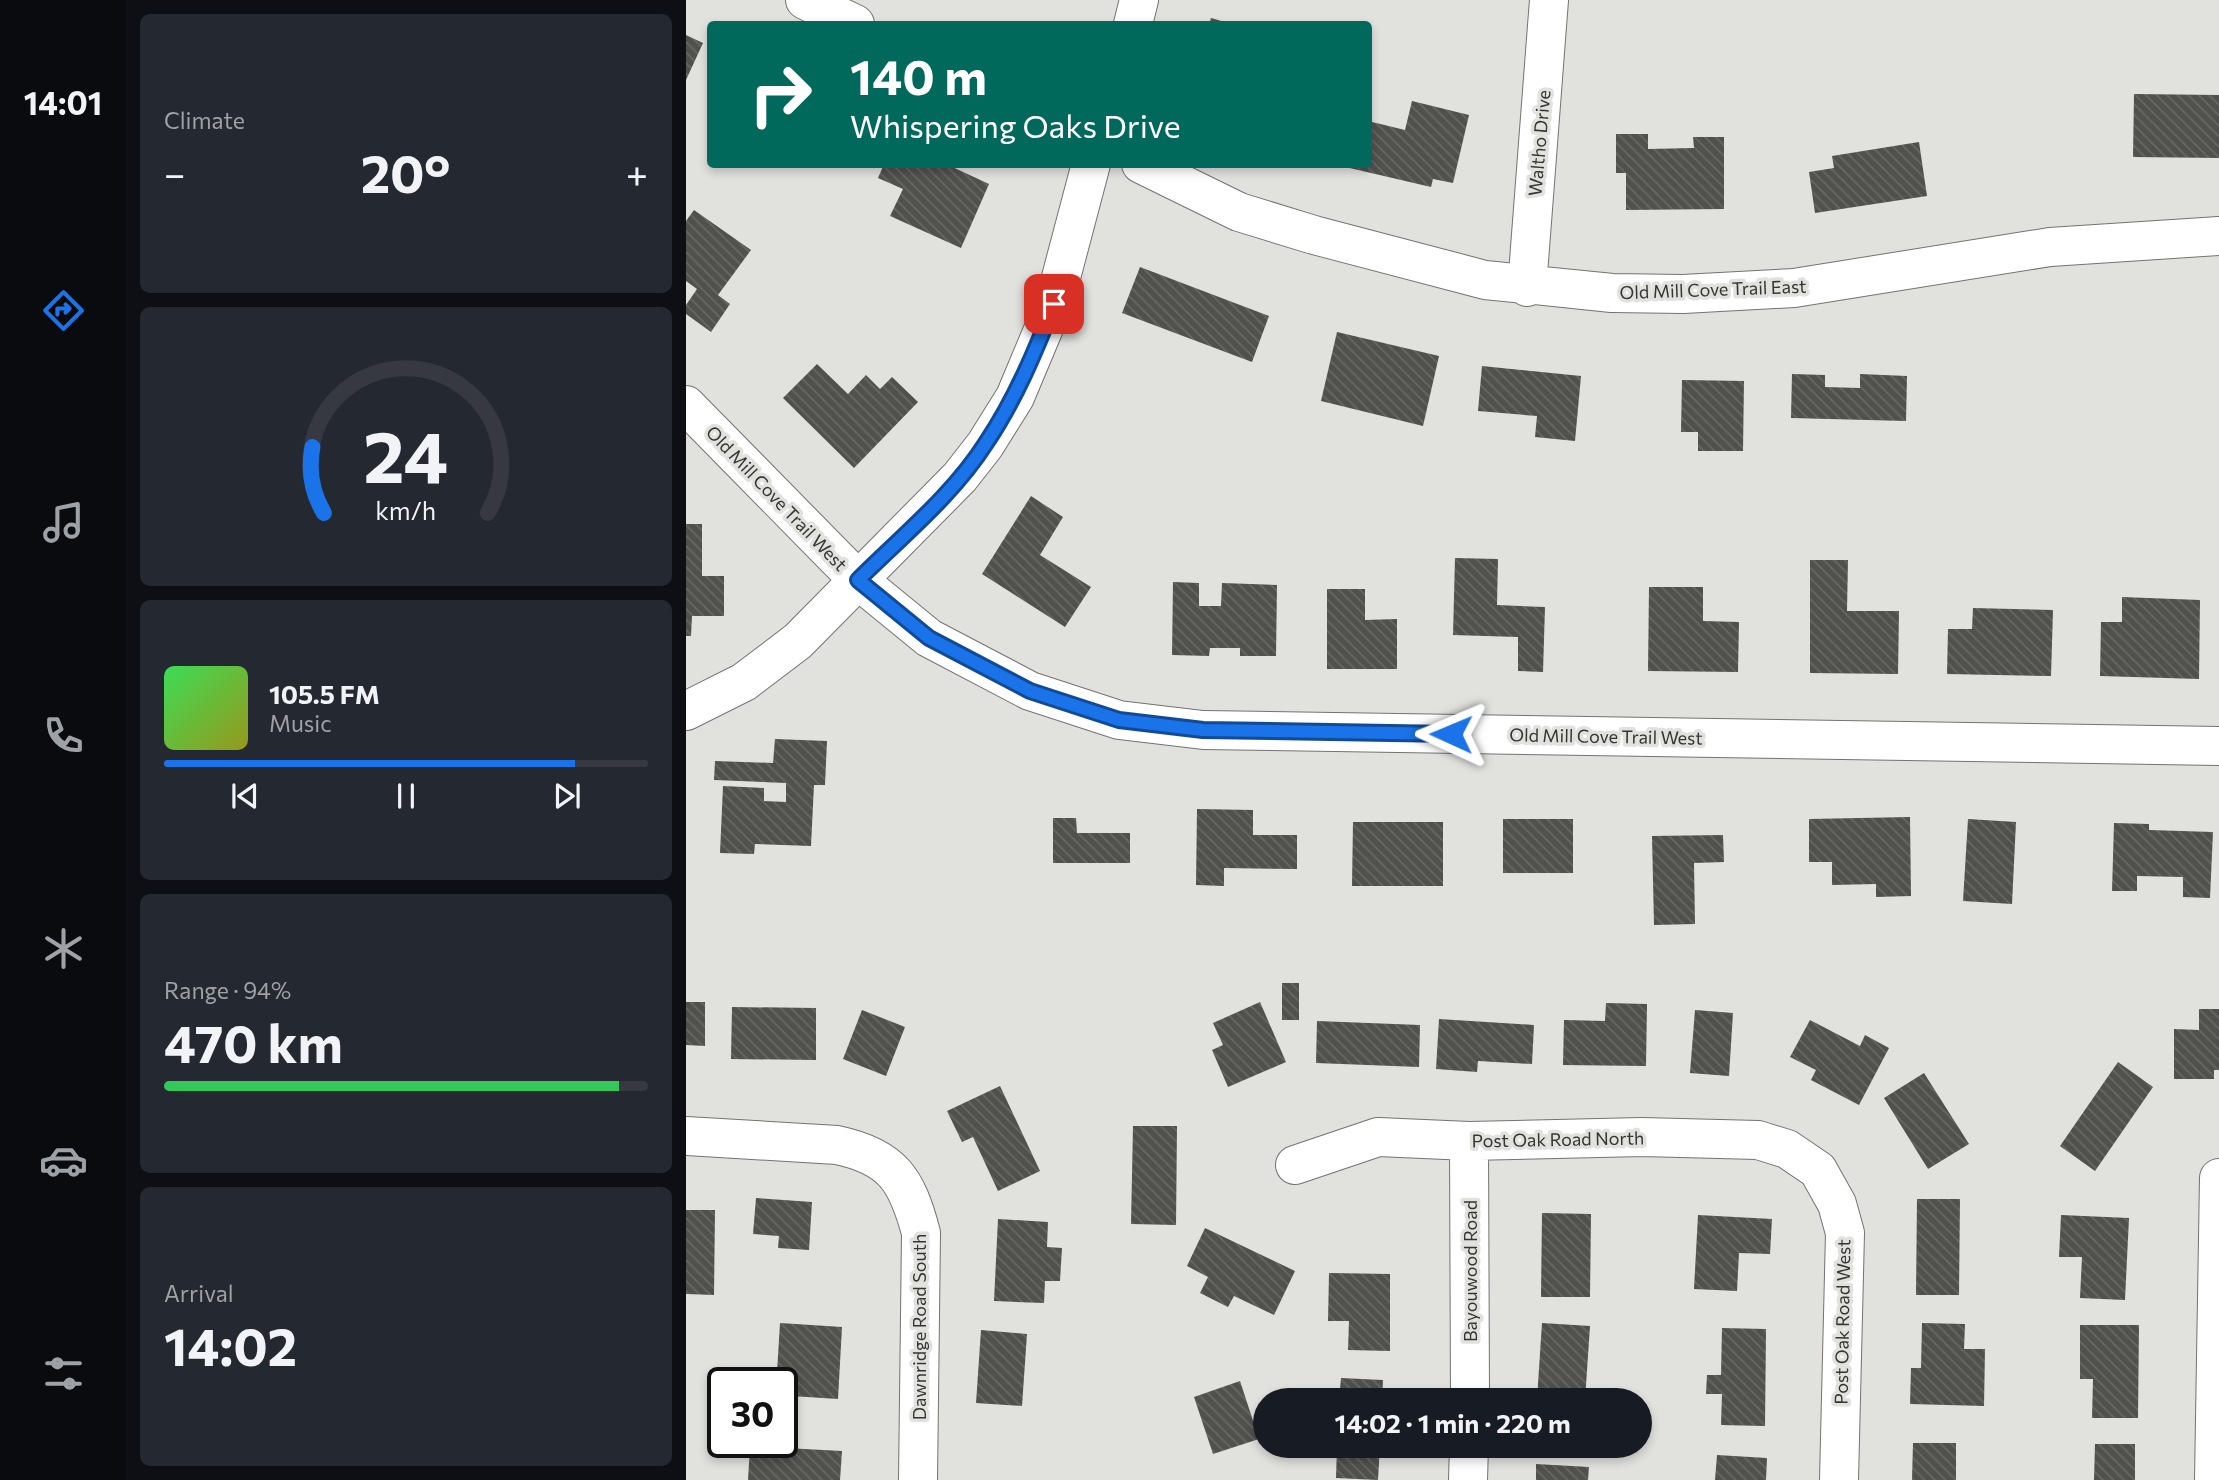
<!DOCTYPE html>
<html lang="en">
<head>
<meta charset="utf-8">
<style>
	:root { --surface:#171b24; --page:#242831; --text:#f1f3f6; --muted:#9ea1a6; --line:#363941; --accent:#1a73e8 }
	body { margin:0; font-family:Commissioner,sans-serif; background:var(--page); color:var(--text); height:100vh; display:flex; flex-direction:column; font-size:26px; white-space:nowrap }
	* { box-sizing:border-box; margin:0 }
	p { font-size:23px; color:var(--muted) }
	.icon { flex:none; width:38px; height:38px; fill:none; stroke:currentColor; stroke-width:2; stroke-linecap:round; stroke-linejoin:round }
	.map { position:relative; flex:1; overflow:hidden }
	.drawer { display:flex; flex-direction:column; gap:14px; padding:14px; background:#0d0f14; width:560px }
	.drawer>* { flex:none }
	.hud { position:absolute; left:21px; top:21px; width:665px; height:147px; border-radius:7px; box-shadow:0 4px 10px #0003; background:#00695c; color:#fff; overflow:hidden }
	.speed { position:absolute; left:21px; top:1367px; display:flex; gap:14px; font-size:35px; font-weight:700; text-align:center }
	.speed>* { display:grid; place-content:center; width:91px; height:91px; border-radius:50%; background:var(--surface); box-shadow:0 4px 10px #0003; line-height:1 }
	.speed .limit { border:4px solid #111; border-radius:10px; background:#fff; color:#111 }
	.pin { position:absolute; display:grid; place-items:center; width:60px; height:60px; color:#fff; margin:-30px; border-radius:14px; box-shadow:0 4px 10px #0006 }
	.me { position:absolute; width:77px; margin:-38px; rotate:271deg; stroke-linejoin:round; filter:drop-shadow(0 0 5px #0008) }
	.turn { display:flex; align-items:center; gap:24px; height:147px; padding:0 28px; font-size:32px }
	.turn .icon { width:91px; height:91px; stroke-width:2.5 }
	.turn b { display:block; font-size:49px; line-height:60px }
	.big { font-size:52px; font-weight:700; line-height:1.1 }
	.drawer .tile { flex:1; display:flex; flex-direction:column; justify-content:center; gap:10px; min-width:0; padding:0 24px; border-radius:10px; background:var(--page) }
	.drawer .dial { align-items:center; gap:0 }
	.dial svg { height:182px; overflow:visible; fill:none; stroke:var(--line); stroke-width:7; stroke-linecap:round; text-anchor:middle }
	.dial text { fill:var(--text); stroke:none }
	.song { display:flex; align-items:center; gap:21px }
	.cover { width:84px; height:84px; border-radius:10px; background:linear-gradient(135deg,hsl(130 70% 55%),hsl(60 70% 35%)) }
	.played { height:7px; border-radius:4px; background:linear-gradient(90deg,var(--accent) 85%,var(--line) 85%) }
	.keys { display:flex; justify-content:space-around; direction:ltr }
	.heat { display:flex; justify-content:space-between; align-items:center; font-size:38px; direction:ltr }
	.charge { height:10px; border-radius:5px; background:linear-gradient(90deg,#34c759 94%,var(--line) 0) }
	.trip { position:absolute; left:567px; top:1388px; width:399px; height:70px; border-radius:35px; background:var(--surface); box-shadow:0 4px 10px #0003; font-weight:700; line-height:70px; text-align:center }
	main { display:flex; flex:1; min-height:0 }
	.tabs { display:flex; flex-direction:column; width:126px; justify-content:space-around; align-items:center; background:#090b0e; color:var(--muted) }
	.tabs .icon { width:49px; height:49px }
	.tabs .active { color:var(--accent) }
	.tabs b { font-size:32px; color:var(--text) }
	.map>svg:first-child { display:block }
</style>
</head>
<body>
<main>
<nav class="tabs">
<b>14:01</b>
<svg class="icon active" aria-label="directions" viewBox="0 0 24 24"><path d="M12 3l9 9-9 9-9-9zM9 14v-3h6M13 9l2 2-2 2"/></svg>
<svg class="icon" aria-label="music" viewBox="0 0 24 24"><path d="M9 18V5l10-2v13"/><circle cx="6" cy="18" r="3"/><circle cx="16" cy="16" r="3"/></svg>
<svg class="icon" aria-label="phone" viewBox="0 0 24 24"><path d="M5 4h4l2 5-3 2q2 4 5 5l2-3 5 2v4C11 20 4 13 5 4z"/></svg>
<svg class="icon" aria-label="climate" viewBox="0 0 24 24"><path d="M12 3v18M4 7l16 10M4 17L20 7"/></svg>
<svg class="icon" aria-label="car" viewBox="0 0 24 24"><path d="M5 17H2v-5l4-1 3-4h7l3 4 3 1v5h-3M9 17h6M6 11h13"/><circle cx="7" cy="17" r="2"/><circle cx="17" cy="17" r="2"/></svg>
<svg class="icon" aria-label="filters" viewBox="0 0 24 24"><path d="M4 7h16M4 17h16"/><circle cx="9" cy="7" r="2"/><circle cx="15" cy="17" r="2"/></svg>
</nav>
<section class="drawer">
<div class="tile"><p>Climate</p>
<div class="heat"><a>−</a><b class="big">20°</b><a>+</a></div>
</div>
<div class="tile dial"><svg viewBox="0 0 100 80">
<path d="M14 69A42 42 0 1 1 86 69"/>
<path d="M14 69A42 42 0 0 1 9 40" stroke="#1a73e8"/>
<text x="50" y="56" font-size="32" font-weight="700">24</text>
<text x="50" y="72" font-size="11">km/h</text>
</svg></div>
<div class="tile">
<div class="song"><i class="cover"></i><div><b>105.5 FM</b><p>Music</p></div></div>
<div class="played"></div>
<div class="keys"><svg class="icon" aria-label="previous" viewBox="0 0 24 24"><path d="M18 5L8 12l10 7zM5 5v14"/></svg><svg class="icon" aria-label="pause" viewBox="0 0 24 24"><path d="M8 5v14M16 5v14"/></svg><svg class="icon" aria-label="next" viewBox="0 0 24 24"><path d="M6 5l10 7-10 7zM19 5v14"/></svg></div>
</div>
<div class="tile"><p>Range · 94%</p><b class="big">470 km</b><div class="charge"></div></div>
<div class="tile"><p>Arrival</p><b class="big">14:02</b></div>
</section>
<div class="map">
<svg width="1533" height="1480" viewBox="0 0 1533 1480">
	<defs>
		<pattern id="building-back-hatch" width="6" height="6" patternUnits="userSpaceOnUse" patternTransform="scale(1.75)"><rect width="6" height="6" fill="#50504d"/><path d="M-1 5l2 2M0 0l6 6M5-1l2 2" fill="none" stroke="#676764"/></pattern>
	</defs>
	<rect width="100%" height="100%" fill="#e1e1de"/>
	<path fill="url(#building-back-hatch)" d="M525 18 546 24H523Z
		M0 35 17 43 0 80Z
		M1448 94 1533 95V158L1447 157Z
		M726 101 783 115 767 183 747 179 745 187 655 166 682 164V121L719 130Z
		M930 134H962V149L1008 148 1007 137H1038V209L940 210V173H930Z
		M1233 142 1241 196 1129 213 1123 172 1148 168 1146 156Z
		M198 164H260L303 184 275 248 204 216 217 189 192 178Z
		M8 210 65 250 32 295 44 304 25 332 0 314V305L11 289 0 281V221Z
		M454 267 583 316 566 362 436 313Z
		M651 332 753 356 737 426 635 401Z
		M131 364 162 394 180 375 194 389 206 377 232 402 168 468 97 398Z
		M796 366 895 376 889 441 849 437 851 416 792 411Z
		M1106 374 1139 375V387L1174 388V374L1221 376 1220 421 1105 418Z
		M996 380 1058 381 1057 451H1012V432H995Z
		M345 496 377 517 354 555 405 587 379 627 296 574Z
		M0 524H16V576H38V616H6L5 636H0Z
		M769 558 812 559 811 605 859 607 857 672 832 671V637L767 635Z
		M1124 560H1162L1161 611H1213L1212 674 1124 673Z
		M487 582 513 583V606H535L536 583 591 585 590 656H554V648H524L523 656 486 655Z
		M963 587H1017V621L1053 622 1052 672 962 671Z
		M641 589H679V620L711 619V669H641Z
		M1436 597 1514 600 1513 679 1414 676 1415 622H1436Z
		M1287 608 1367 610 1365 676 1261 674 1262 629H1286Z
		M89 739 141 741 139 785H128L125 846 69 844 68 854 34 853 37 786 78 788V801L100 802V783L28 780 29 761 87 763Z
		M511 809 567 810V835H611V869L538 868V886L510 885Z
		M1224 817 1225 896 1190 897V884L1146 885V862H1123V819Z
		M367 818H390L391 833H444V863H367Z
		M817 819H887V873H817Z
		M1282 819 1330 822 1326 904 1277 901Z
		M667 822H757V886H666Z
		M1428 823 1463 824V830L1527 832 1524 898 1497 897V877L1451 876V891H1426Z
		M1037 835 1038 862 1008 863 1009 924 968 925 966 836Z
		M596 983H613V1020H596Z
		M0 1002H19V1046L0 1045Z
		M574 1002 600 1062 542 1087 526 1050 537 1045 527 1023Z
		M920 1003 961 1004 960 1066 877 1065 878 1020 919 1021Z
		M46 1007 130 1008V1060L45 1059Z
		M1513 1009H1533V1070H1528V1079H1488V1029L1513 1030Z
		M176 1010 219 1027 200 1076 157 1059Z
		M1009 1010 1047 1013 1043 1076 1004 1073Z
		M753 1019 848 1025 846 1064 792 1061 791 1072 750 1069Z
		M1124 1020 1174 1046 1179 1035 1203 1048 1173 1105 1125 1080 1130 1070 1104 1057Z
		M631 1021 734 1025 733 1067 630 1063Z
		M1432 1062 1467 1087 1409 1171 1374 1146Z
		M1238 1073 1283 1144 1242 1169 1198 1098Z
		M314 1086 354 1171 312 1191 287 1137 276 1142 261 1111Z
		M447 1126H491L490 1225 445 1224Z
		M70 1198 126 1202 123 1250 92 1248 93 1236 67 1234Z
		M1231 1199H1274L1273 1295H1230Z
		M0 1210H29L28 1295 0 1294Z
		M856 1213 905 1214 904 1297H855Z
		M1012 1215 1086 1219 1084 1254 1053 1253 1051 1291 1008 1289Z
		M1375 1215 1443 1218 1439 1300 1394 1298 1396 1257H1373Z
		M312 1219 362 1222 361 1247 376 1248 374 1281H359L358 1303 308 1301Z
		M519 1228 609 1271 588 1315 548 1296 542 1307 514 1293 522 1277 501 1266Z
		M643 1273 704 1274V1351L662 1350 663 1321H642Z
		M94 1323 156 1327 152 1399 105 1396 106 1373 91 1372Z
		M856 1323 904 1326 899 1400 851 1399Z
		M1236 1323 1279 1324 1278 1349H1299L1298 1406 1224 1404 1225 1368H1235Z
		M1394 1325H1453L1452 1418H1406L1407 1379H1394Z
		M1036 1328 1080 1329 1079 1426 1035 1425 1036 1394H1020L1021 1375H1035Z
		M295 1330 341 1334 336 1406 290 1403Z
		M655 1378 697 1380 696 1400H653Z
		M554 1381 573 1439 527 1454 508 1397Z
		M1227 1443H1270V1480H1226Z
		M1409 1444H1449V1480H1408Z
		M64 1446 156 1451 154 1480H62Z
		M651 1446H694L692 1480 650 1478Z
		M1031 1455 1081 1458 1080 1480H1029Z
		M850 1464 903 1467 902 1480H850Z"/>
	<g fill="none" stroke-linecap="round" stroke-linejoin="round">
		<g stroke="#747371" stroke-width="40">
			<path id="minor" d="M119 0 169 24
				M447 24 453 0
				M455 164 553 212 628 235 799 280 926 293 997 294 1108 288 1364 247 1533 236
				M841 287 863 0
				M0 405 172 580 243 638 344 691 433 720 517 730 1533 746
				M0 711 58 682 112 641 274 477 299 445 329 397 368 304 405 164
				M0 1136 151 1145C207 1157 221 1180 235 1233L232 1480
				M783 1141 784 1400
				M609 1165 692 1137 783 1141 956 1137 1072 1140 1101 1149 1132 1170 1151 1204 1159 1233 1153 1480
				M782 1480 783 1446
				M1528 1480 1533 1178"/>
		</g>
		<use href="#minor" stroke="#fff" stroke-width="38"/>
	</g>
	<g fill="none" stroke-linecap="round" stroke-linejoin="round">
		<g stroke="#114b97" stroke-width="18">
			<path id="route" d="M368 304C349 352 329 400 300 443 267 495 215 537 172 580L243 638 344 691 433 720 517 730 765 734"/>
		</g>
		<use href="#route" stroke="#1a73e8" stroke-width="12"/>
	</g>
	<g text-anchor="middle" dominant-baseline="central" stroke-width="7" stroke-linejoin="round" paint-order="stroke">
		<g font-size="18" fill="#353534" stroke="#e1e1de">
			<text transform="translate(853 143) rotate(-85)">Waltho Drive</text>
			<text transform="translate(1027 289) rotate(-2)">Old Mill Cove Trail East</text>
			<text transform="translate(91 498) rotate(46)">Old Mill Cove Trail West</text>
			<text transform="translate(920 736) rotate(1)">Old Mill Cove Trail West</text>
			<text transform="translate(872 1139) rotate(-1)">Post Oak Road North</text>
			<text transform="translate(784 1271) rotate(-90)">Bayouwood Road</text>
			<text transform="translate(1156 1322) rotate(-89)">Post Oak Road West</text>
			<text transform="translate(233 1327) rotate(-90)">Dawnridge Road South</text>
		</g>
	</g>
</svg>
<div class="speed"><div class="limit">30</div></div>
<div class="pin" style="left:368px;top:304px;background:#d93025"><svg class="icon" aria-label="arrive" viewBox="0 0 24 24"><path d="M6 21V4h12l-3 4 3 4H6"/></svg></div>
<svg class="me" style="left:765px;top:734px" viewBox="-20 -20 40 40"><path d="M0-17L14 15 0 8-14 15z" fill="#1a73e8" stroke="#fff" stroke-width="4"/></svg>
<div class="trip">14:02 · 1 min · 220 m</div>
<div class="hud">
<div class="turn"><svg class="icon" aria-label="right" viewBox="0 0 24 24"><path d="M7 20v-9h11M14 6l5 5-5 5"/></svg><div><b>140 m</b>Whispering Oaks Drive</div></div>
</div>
</div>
</main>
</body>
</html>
